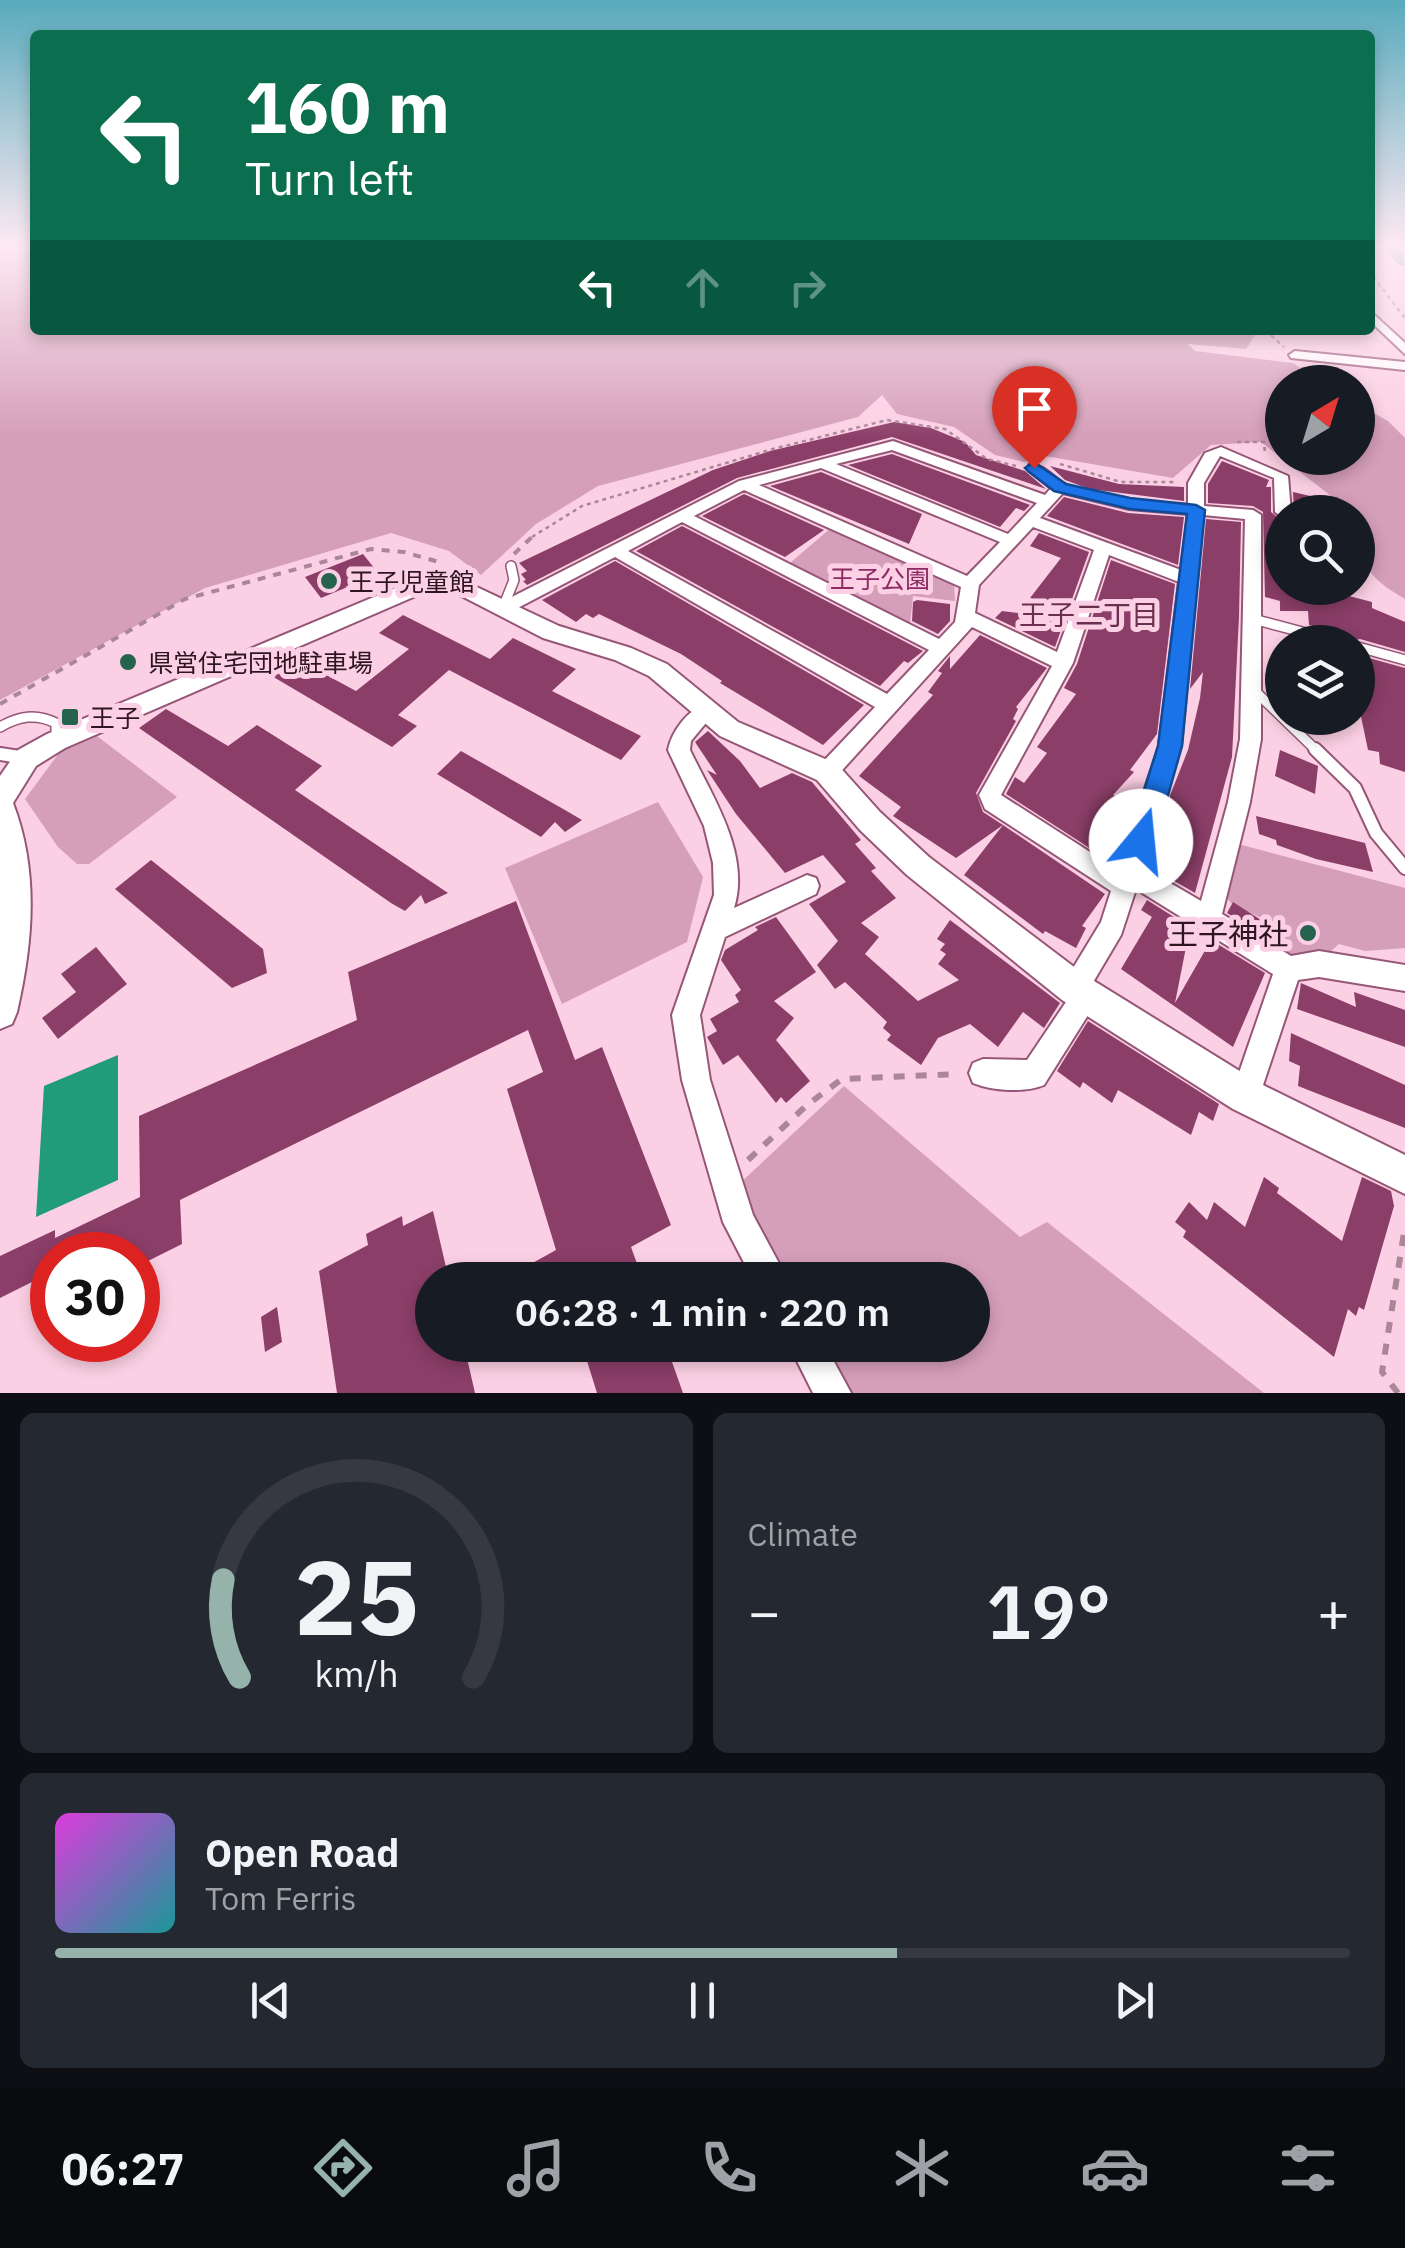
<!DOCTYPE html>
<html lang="en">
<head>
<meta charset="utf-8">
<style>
	:root { --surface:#171b24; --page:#242831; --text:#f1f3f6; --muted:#9ea1a6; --line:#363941; --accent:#95b2ab }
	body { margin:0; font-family:"IBM Plex Sans","Noto Sans JP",sans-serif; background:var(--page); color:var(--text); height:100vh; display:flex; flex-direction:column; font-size:38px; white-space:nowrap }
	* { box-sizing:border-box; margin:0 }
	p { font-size:32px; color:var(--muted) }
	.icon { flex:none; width:55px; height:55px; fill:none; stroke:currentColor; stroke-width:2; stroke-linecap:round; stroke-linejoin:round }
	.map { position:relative; height:1393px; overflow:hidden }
	.side { display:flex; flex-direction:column; gap:20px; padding:20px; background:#0d0f14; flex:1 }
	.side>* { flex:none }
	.hud { position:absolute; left:30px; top:30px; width:1345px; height:305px; border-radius:10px; box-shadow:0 5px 15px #0003; background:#0b6e4f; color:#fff; overflow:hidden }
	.needle { width:65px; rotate:38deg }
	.fabs { position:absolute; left:1265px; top:365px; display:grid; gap:20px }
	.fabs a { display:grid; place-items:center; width:110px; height:110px; border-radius:50%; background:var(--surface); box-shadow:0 5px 15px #0003; font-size:50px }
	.speed { position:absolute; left:30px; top:1232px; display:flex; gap:20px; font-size:50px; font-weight:700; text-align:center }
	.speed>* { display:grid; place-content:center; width:130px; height:130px; border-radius:50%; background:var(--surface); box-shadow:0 5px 15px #0003; line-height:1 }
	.speed .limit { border:15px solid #d22; background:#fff; color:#111 }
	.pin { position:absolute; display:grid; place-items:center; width:85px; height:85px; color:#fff; margin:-102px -42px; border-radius:50% 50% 50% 0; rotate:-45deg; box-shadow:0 0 10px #0007 }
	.pin .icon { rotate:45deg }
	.me { position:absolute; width:110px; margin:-55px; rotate:17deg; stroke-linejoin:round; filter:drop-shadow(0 0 8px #0008) }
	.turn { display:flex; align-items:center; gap:35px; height:210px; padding:0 50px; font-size:45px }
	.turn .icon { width:130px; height:130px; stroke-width:2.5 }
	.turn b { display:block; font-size:70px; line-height:85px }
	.lanes { display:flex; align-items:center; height:95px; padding:0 50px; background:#0003; justify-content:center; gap:50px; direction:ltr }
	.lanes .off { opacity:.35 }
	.big { font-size:75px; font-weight:600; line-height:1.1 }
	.side .widget { flex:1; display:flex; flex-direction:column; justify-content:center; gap:15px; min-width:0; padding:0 35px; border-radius:15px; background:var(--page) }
	.side .dial { align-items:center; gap:0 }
	.dial svg { height:260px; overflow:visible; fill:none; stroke:var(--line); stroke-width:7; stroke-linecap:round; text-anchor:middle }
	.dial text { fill:var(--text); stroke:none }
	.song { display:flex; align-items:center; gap:30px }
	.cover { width:120px; height:120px; border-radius:15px; background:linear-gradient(135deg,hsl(300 70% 55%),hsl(180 70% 35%)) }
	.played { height:10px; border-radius:5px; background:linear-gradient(90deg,var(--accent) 65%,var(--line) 65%) }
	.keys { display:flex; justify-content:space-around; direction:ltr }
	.heat { display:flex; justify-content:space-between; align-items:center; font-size:55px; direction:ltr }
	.side .tiles { flex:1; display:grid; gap:20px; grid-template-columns:1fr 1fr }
	.widget:last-child { grid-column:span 2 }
	.trip { position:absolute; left:415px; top:1262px; width:575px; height:100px; border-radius:50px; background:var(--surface); box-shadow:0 5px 15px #0003; font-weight:600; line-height:100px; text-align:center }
	.tab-bar { display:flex; height:160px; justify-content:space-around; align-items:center; background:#090b0e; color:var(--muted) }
	.tab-bar .icon { width:70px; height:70px }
	.tab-bar .selected { color:var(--accent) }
	.tab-bar b { font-size:45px; color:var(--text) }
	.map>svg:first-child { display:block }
</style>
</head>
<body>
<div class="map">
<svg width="1405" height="1393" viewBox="0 0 1405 1393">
	<rect width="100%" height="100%" fill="#fcd0e4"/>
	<path fill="#d59eb9" d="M0 244H35V330H1252L1255 335 1246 349 1188 344 1195 351 1293 363 1321 382H1282V458H1358V404L1388 421 1405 438V599C1363 575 1358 560 1358 512H1341L1335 499 1261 442 1211 445 1173 478 1039 455 1024 462 995 455 954 427 897 414 882 395 858 417 598 486 536 524 481 575 449 551 391 533 205 588 0 700Z
		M832 527 954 582 955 601 913 596 910 624 790 563Z
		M93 733 177 797 89 864H77L58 847 25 799 65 745Z
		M658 802 703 877 687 942 562 1004 505 868Z
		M1242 845 1405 888V948L1365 951 1339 944 1324 957 1290 954 1277 945V925L1233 905 1218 889 1230 851Z
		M844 1086 1020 1237 1047 1222 1264 1393H853L824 1345H972V1280H787L759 1237 738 1185Z"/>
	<path fill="#219c79" d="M118 1055V1180L36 1217 44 1086Z"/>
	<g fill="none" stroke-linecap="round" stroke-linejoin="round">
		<path fill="#219c79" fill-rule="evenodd" d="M1381 244H1401L1405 266 1398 264Z"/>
	</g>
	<path fill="#8b3e68" d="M894 422 931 428 965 442 976 455 1025 471 1046 489 892 437 737 478 527 585 523 581 526 580 521 574 527 571 519 563 713 470 770 451Z
		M892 454 1030 505 1024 511 1016 508 1000 527 848 465Z
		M1222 461 1269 480 1266 487H1271V512L1282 521V588H1346L1349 596 1372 602V608L1405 622V652L1360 639 1348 642 1343 635 1309 625 1308 611H1280V601L1265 597 1263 512 1253 506 1208 503V484Z
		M1050 466 1119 484 1184 487V501L1090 489 1065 480Z
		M821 472 922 514 909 544 770 486Z
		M1293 492 1349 505 1348 512H1294Z
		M744 494 824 530 785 557 702 516Z
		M1064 497 1128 513 1184 517 1178 565 1047 516Z
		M1206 519 1241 522 1239 617 1232 757 1195 893 1155 870 1163 855 1157 851 1167 803 1188 750 1200 698 1203 672 1190 689Z
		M682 526 923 651 908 663 904 661 880 686 636 551Z
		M1039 533 1089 552 1067 613 1030 598 1061 558 1030 546Z
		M363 554 379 574 321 598 305 577Z
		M1111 560 1175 584 1157 734 1130 770 1134 772 1113 795 1123 800 1109 826 1119 832 1105 858 1006 794 1015 777 1024 783 1047 753 1037 747 1076 694 1064 688 1077 664Z
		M615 561 864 705 823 745 720 683 722 681 681 654 599 614 593 618 586 614 576 622 542 600Z
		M917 600 950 604V621L938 634 912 621 913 602Z
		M1002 611 1065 619 1055 647 995 618Z
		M403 615 490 659 513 638 576 669 552 691 641 736 621 760 449 670 398 715 417 726 392 747 265 672 289 655 356 691 409 649 379 633Z
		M980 635 1047 668 1016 707 1018 709 1013 719 1016 721 976 793 983 812 1003 825 956 858 893 816 901 807 859 776 933 695 928 692 942 673 938 671 950 656V669Z
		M1358 655 1405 668V772L1380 764 1379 752 1368 750 1358 702 1363 703Z
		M166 709 228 746 257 725 322 766 295 790 448 893 425 904 421 895 405 911 391 903 139 728Z
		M708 731 740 761 760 788 792 773 812 782 861 840 855 844 876 868 871 871 896 898 861 923 879 937 865 954 918 1001 959 980 938 964 946 954 940 950 945 944 937 939 950 920 1060 1003 1044 1028 1023 1012 998 1047 970 1024 938 1038 921 1065 887 1040 891 1035 883 1028 887 1022 845 982 835 989 817 965 838 941 809 904 846 882 823 855 785 873 736 814 707 770 717 775 695 742Z
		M1280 750 1318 766 1315 794 1275 776Z
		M461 751 565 810 582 820 565 832 555 822 541 837 437 774Z
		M1256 816 1365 843 1373 872 1316 859 1277 845 1276 840 1259 834Z
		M1003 825 1105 894 1082 926 1086 928 1076 948 1045 931 1043 934 964 875Z
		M151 860 263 949 267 973 232 988 115 889Z
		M1147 900 1190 927 1175 1003 1211 940 1265 973 1233 1047 1121 969 1152 917 1141 910Z
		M516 901 575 1060 602 1047 671 1225 631 1247 643 1280H502L556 1250 507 1089 543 1072 528 1030 180 1200 182 1244 138 1266V1255H52V1272L0 1298V1256L55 1230V1238L140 1197 139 1116 357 1020 348 972Z
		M1233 902 1280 932 1278 944 1227 913Z
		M776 917 816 972 774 1001 794 1018 776 1040 810 1081 786 1103 781 1097 776 1103 738 1055 723 1065 707 1037 717 1031 710 1019 739 1002 735 995 741 990 721 960 725 950 758 930 755 927Z
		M96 947 127 984 58 1039 42 1018 76 992 61 974Z
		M1301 983 1356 1007 1354 992 1405 1010V1047L1297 1009Z
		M1088 1021 1219 1104 1213 1121 1199 1112 1191 1135 1118 1090 1112 1103 1083 1082 1080 1088 1057 1071Z
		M1291 1033 1405 1085V1128L1298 1086 1300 1066 1289 1061Z
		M1264 1177 1279 1188 1277 1193 1342 1241 1362 1177 1391 1191 1394 1206 1364 1310 1359 1307 1356 1316 1348 1309 1334 1357 1183 1237 1186 1231 1175 1222 1189 1202 1207 1220 1214 1202 1245 1227Z
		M433 1211 449 1280H432V1345H464L475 1393H337L319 1271 368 1245 366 1234 402 1216 403 1226Z
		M277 1307 282 1342 265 1352 261 1317Z
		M582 1345H666L683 1393H597Z"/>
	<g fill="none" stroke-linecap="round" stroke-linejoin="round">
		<g stroke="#965677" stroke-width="12">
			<path id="service-far1" d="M511 566 514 580 506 600 512 604
				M1253 619 1340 642
				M1358 647 1405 660
				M1252 688 1318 752
				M0 727C19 716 36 713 56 723V741"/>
		</g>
		<g stroke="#965677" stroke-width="16">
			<path id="service" d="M1315 749 1355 788 1376 833 1405 868
				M0 754 26 758"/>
		</g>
		<g stroke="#965677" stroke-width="4">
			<path id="minor" d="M1370 311 1405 343V354L1370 321Z
				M1295 351 1405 362V370L1291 358 1289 355Z
				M893 441 1045 495 1051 488 1029 471V465C1044 464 1050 475 1063 483 1090 499 1155 502 1188 505V483L1205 453 1221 447 1288 476 1291 512H1282V517L1275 512 1274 478 1220 456 1204 483V506L1253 510 1261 515V739L1250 802 1222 914 1291 956 1319 951 1405 965V991L1319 977 1298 980 1256 1106 1246 1111 1236 1106 1231 1096 1273 974 1136 889 1121 935 1092 984 1099 995 1095 1004 1044 1085C1025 1093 992 1091 973 1083L969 1073 973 1063 983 1059 1027 1060 1068 999 1061 988 1101 922 1111 891 985 809 979 795 1052 666 972 627 835 778 827 781 819 778 816 772 819 766 875 707 615 557 510 612H498L495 608 498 604 739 481ZM892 450 1037 503 1008 534 836 464ZM821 468 1000 542 967 576 759 485ZM744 490 961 587 955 622 939 639 694 516ZM1063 493 1129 509 1188 514 1181 570 1040 518ZM1203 515 1245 519 1240 739 1228 802 1201 901 1143 867 1181 746ZM682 522 929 650 887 694 628 551ZM1033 527 1094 550 1057 652 975 613 979 585ZM1109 555 1179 582 1159 746 1118 870 1001 795 1073 663Z
				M705 704 712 707 715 712 691 741 690 750C712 796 751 854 734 908L807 875 816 878 819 886 816 894 725 937 700 1015 710 1080 753 1215 788 1280H753L723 1222 682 1080 672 1015 714 895 713 863 704 826 668 750C672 731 687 711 705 704Z
				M789 1345H825L851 1393H813Z"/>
		</g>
		<g stroke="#965677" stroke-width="4">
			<path id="tertiary" d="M449 574 559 626 631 648 667 664 738 722 837 764 880 812 929 857 1086 976 1259 1083 1405 1155V1194L1233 1109 1062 1000 907 875 860 830 817 780 720 736 649 676 615 660 543 638 446 588 425 592 65 748 36 766 13 803C39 871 33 942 17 1012L12 1024 0 1029V776L18 750 47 734 412 581Z"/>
		</g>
		<path stroke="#ab8698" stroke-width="2.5" stroke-dasharray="4 4" stroke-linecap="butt" d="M1371 244 1375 279 1405 318
			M1265 330 1284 347
			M1237 442H1264L1265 454
			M1060 464 1121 482H1177
			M532 537 582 506 773 449 887 420 945 429 987 459 1016 466"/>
		<path stroke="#ab8698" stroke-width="4" stroke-dasharray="8 8" stroke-linecap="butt" d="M514 554 534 535
			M0 704 185 599 371 549 404 552 439 562"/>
		<path stroke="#ab8698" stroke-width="6" stroke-dasharray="11 11" stroke-linecap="butt" d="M748 1160 807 1105 842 1079 958 1074
			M1398 1393 1382 1372 1405 1226"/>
		<use href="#service-far1" stroke="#fff" stroke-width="9"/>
		<use href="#service" stroke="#fff" stroke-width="12"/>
		<use href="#minor" fill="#fff" fill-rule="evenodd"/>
		<use href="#tertiary" fill="#fff" fill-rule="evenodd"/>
	</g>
	<linearGradient id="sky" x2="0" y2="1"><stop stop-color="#58aabc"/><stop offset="0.56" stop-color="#feeaf3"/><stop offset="1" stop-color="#feeaf3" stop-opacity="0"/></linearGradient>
	<rect width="1405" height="439" fill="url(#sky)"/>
	<path fill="#1a73e8" stroke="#114b97" stroke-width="2.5" d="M1034 462 1066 484 1130 498 1196 505 1205 510 1182 746 1155 841 1151 849 1141 852 1132 849 1128 841 1158 746 1187 514 1130 509 1054 491 1028 471 1025 468Z"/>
	<g fill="#25634f" stroke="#fcd0e4" stroke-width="4">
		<circle cx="329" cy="581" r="10"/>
		<circle cx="128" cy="662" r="10"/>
		<rect x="60" y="707" width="20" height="20" rx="5"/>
		<circle cx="1308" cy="933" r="10"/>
	</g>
	<g text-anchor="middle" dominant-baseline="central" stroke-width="10" stroke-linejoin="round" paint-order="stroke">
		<g font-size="25" fill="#8c2a63" stroke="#fcd0e4">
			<text x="880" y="578">王子公園</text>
		</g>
		<g font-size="25" fill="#2f1522" stroke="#fcd0e4" text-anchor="start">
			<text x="349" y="581">王子児童館</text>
			<text x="148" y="662">県営住宅団地駐車場</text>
			<text x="90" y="717">王子</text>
		</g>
		<g font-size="28" fill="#6b2f4f" stroke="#fcd0e4">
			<text x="1089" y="614">王子二丁目</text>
		</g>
		<g font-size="30" fill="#2f1522" stroke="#fcd0e4" text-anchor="end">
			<text x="1288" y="933">王子神社</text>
		</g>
	</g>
</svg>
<div class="fabs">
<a><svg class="needle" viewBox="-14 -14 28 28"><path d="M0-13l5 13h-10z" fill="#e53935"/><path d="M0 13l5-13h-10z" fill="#9ea1a6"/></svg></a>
<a><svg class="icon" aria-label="search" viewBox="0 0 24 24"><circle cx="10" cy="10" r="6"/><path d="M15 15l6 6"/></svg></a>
<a><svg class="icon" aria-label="layers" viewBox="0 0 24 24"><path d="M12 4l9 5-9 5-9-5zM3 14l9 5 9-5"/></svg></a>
</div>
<div class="speed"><div class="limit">30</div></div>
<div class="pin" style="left:1034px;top:468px;background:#d93025"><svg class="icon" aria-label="arrive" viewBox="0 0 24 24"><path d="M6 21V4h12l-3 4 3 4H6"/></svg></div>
<svg class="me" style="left:1141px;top:841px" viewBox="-20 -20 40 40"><circle r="19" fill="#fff"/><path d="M0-13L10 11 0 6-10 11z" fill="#1a73e8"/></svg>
<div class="trip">06:28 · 1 min · 220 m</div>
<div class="hud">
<div class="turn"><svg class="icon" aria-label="left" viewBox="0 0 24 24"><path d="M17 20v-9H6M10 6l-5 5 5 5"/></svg><div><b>160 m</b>Turn left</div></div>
<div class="lanes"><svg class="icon" aria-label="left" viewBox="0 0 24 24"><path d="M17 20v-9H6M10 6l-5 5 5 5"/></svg><svg class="icon off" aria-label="ahead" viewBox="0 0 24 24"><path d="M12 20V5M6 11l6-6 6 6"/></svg><svg class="icon off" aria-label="right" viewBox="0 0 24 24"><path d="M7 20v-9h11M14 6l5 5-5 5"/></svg></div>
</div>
</div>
<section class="side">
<div class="tiles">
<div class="widget dial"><svg viewBox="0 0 100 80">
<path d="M14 69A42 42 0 1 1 86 69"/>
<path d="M14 69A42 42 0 0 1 9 39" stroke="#95b2ab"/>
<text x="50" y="56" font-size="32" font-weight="700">25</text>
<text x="50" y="72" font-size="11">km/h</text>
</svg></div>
<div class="widget"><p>Climate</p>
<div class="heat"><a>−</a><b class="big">19°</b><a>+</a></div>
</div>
<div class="widget">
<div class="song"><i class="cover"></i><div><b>Open Road</b><p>Tom Ferris</p></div></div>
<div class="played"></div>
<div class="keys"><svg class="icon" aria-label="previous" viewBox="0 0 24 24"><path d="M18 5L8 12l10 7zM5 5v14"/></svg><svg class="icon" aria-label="pause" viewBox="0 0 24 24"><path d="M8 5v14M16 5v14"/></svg><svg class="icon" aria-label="next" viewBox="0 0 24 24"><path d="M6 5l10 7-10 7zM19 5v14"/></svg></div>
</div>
</div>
</section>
<nav class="tab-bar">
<b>06:27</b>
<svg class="icon selected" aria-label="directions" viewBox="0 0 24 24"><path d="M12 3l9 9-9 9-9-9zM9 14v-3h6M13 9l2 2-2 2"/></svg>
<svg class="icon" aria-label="music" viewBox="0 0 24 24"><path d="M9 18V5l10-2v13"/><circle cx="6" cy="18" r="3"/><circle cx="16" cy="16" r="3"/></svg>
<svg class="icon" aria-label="phone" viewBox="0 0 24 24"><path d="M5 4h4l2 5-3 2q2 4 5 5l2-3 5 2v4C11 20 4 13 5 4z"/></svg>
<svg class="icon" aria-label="climate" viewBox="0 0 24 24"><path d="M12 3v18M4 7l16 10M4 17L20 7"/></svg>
<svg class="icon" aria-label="car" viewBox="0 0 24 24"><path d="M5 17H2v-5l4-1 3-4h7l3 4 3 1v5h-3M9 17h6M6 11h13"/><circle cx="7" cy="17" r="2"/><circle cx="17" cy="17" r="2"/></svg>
<svg class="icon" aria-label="filters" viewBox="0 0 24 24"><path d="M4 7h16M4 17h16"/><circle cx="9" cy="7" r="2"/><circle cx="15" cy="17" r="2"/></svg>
</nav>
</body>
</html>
